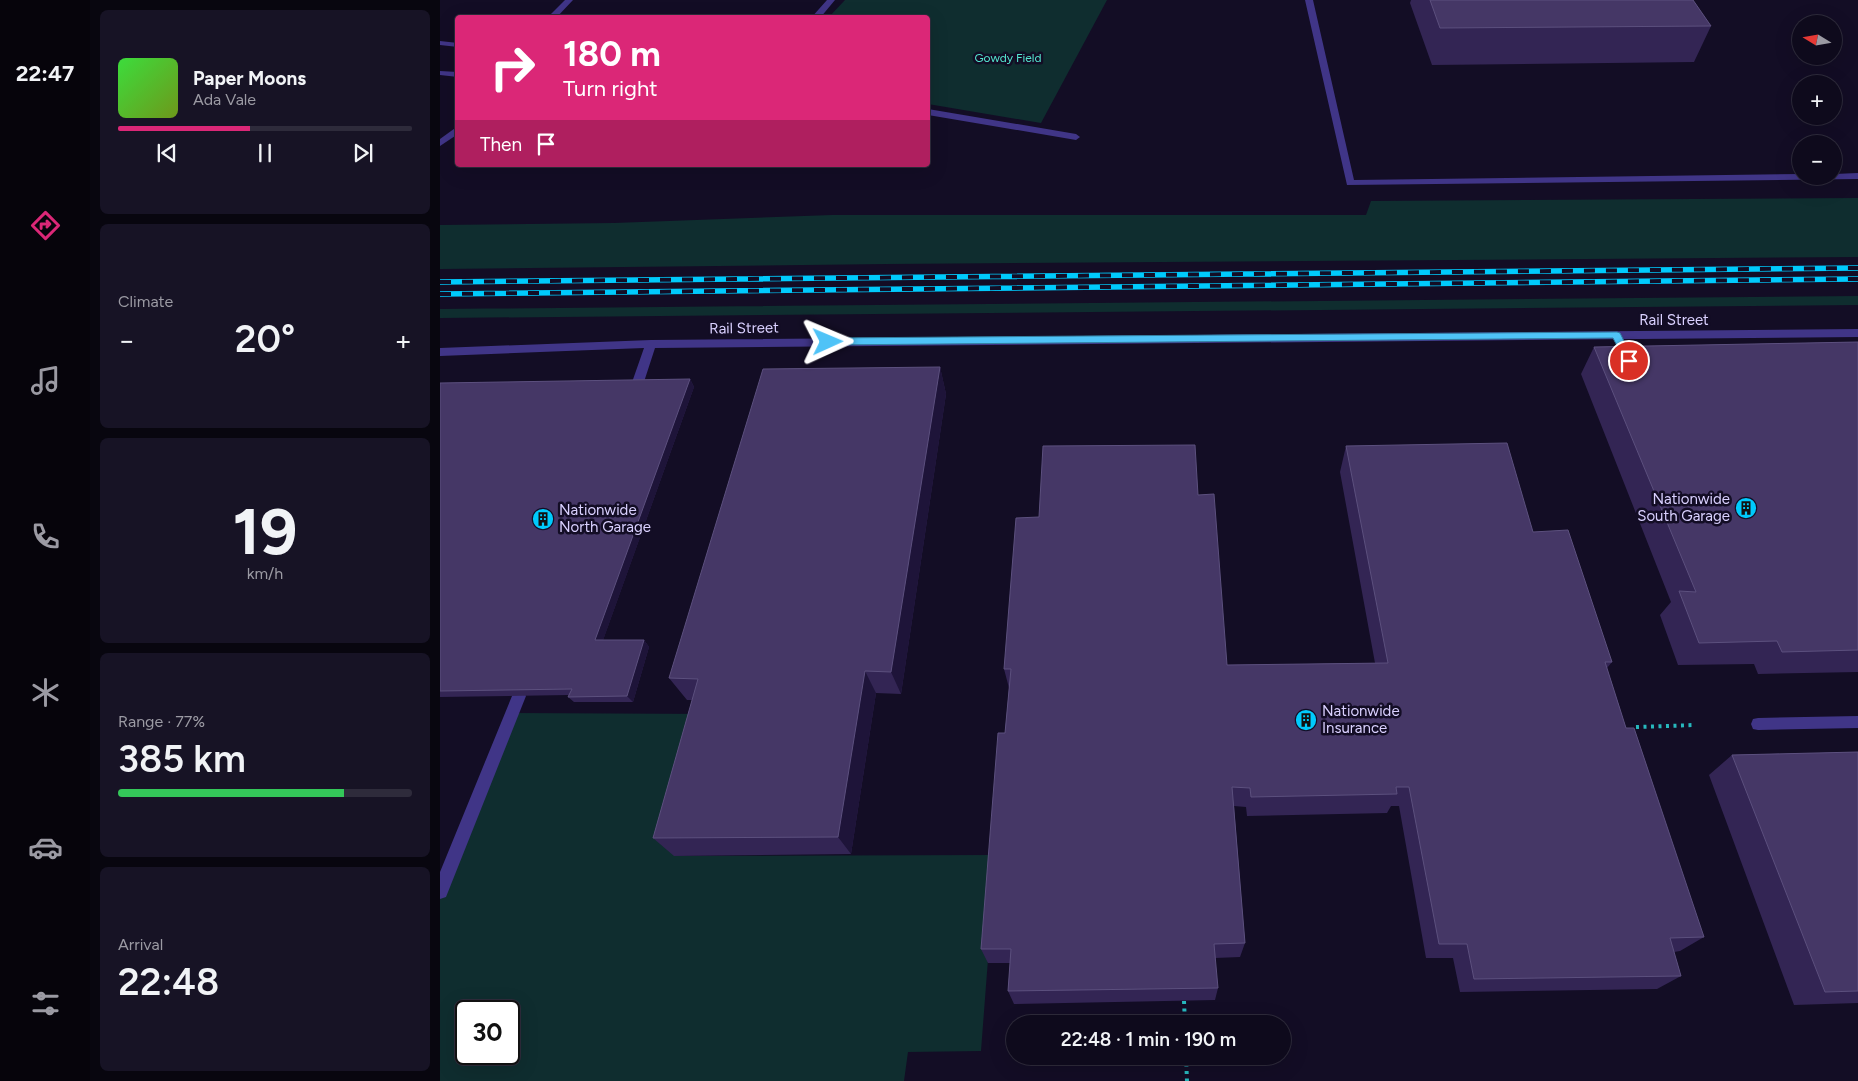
<!DOCTYPE html>
<html lang="en">
<head>
<meta charset="utf-8">
<style>
	:root { --surface:#0e0a1c; --page:#171325; --text:#f1f3f6; --muted:#9b9aa3; --line:#2e2b3b; --accent:#db2777 }
	body { margin:0; font-family:Figtree,sans-serif; background:var(--page); color:var(--text); height:100vh; display:flex; flex-direction:column; font-size:19px; white-space:nowrap }
	* { box-sizing:border-box; margin:0 }
	p { font-size:16px; color:var(--muted) }
	.icon { flex:none; width:28px; height:28px; fill:none; stroke:currentColor; stroke-width:2; stroke-linecap:round; stroke-linejoin:round }
	.map { position:relative; flex:1; overflow:hidden }
	.side { display:flex; flex-direction:column; gap:10px; padding:10px; background:#08060f; width:350px }
	.side>* { flex:none }
	.hud { position:absolute; left:15px; top:15px; width:475px; height:152px; border-radius:5px; box-shadow:0 5px 20px #0002,0 0 0 1px var(--line); background:#db2777; color:#fff; overflow:hidden }
	.needle { width:32px; rotate:281deg }
	.fabs { position:absolute; left:1352px; top:15px; display:grid; gap:10px }
	.fabs a { display:grid; place-items:center; width:50px; height:50px; border-radius:50%; background:var(--surface); box-shadow:0 5px 20px #0002,0 0 0 1px var(--line); font-size:25px }
	.speed { position:absolute; left:15px; top:1000px; display:flex; gap:10px; font-size:25px; font-weight:700; text-align:center }
	.speed>* { display:grid; place-content:center; width:65px; height:65px; border-radius:50%; background:var(--surface); box-shadow:0 5px 20px #0002,0 0 0 1px var(--line); line-height:1 }
	.speed .limit { border:2px solid #111; border-radius:8px; background:#fff; color:#111 }
	.pin { position:absolute; display:grid; place-items:center; width:42px; height:42px; color:#fff; margin:-21px; border:2px solid #fff; border-radius:50%; box-shadow:0 1px 5px #0007 }
	.me { position:absolute; width:55px; margin:-28px; rotate:89deg; stroke-linejoin:round; filter:drop-shadow(0 0 4px #0008) }
	.turn { display:flex; align-items:center; gap:18px; height:105px; padding:0 25px; font-size:22px }
	.turn .icon { width:65px; height:65px; stroke-width:2.5 }
	.turn b { display:block; font-size:35px; line-height:42px }
	.then { display:flex; align-items:center; height:48px; padding:0 25px; background:#0003; gap:10px; font-size:19px }
	.big { font-size:38px; font-weight:600; line-height:1.1 }
	.side .card { flex:1; display:flex; flex-direction:column; justify-content:center; gap:8px; min-width:0; padding:0 18px; border-radius:8px; background:var(--page) }
	.side .dial { align-items:center; gap:0 }
	.dial b { font-size:65px; line-height:1 }
	.song { display:flex; align-items:center; gap:15px }
	.cover { width:60px; height:60px; border-radius:8px; background:linear-gradient(135deg,hsl(120 70% 55%),hsl(80 70% 35%)) }
	.played { height:5px; border-radius:2px; background:linear-gradient(90deg,var(--accent) 45%,var(--line) 45%) }
	.keys { display:flex; justify-content:space-around; direction:ltr }
	.heat { display:flex; justify-content:space-between; align-items:center; font-size:28px; direction:ltr }
	.charge { height:8px; border-radius:4px; background:linear-gradient(90deg,#34c759 77%,var(--line) 0) }
	.trip { position:absolute; left:566px; top:1015px; width:285px; height:50px; border-radius:25px; background:var(--surface); box-shadow:0 5px 20px #0002,0 0 0 1px var(--line); font-weight:600; line-height:50px; text-align:center }
	main { display:flex; flex:1; min-height:0 }
	.dock { display:flex; flex-direction:column; width:90px; justify-content:space-around; align-items:center; background:#06040b; color:var(--muted) }
	.dock .icon { width:35px; height:35px }
	.dock .on { color:var(--accent) }
	.dock b { font-size:22px; color:var(--text) }
	.map>svg:first-child { display:block }
</style>
</head>
<body>
<main>
<nav class="dock">
<b>22:47</b>
<svg class="icon on" aria-label="directions" viewBox="0 0 24 24"><path d="M12 3l9 9-9 9-9-9zM9 14v-3h6M13 9l2 2-2 2"/></svg>
<svg class="icon" aria-label="music" viewBox="0 0 24 24"><path d="M9 18V5l10-2v13"/><circle cx="6" cy="18" r="3"/><circle cx="16" cy="16" r="3"/></svg>
<svg class="icon" aria-label="phone" viewBox="0 0 24 24"><path d="M5 4h4l2 5-3 2q2 4 5 5l2-3 5 2v4C11 20 4 13 5 4z"/></svg>
<svg class="icon" aria-label="climate" viewBox="0 0 24 24"><path d="M12 3v18M4 7l16 10M4 17L20 7"/></svg>
<svg class="icon" aria-label="car" viewBox="0 0 24 24"><path d="M5 17H2v-5l4-1 3-4h7l3 4 3 1v5h-3M9 17h6M6 11h13"/><circle cx="7" cy="17" r="2"/><circle cx="17" cy="17" r="2"/></svg>
<svg class="icon" aria-label="filters" viewBox="0 0 24 24"><path d="M4 7h16M4 17h16"/><circle cx="9" cy="7" r="2"/><circle cx="15" cy="17" r="2"/></svg>
</nav>
<section class="side">
<div class="card">
<div class="song"><i class="cover"></i><div><b>Paper Moons</b><p>Ada Vale</p></div></div>
<div class="played"></div>
<div class="keys"><svg class="icon" aria-label="previous" viewBox="0 0 24 24"><path d="M18 5L8 12l10 7zM5 5v14"/></svg><svg class="icon" aria-label="pause" viewBox="0 0 24 24"><path d="M8 5v14M16 5v14"/></svg><svg class="icon" aria-label="next" viewBox="0 0 24 24"><path d="M6 5l10 7-10 7zM19 5v14"/></svg></div>
</div>
<div class="card"><p>Climate</p>
<div class="heat"><a>−</a><b class="big">20°</b><a>+</a></div>
</div>
<div class="card dial"><b>19</b><p>km/h</p></div>
<div class="card"><p>Range · 77%</p><b class="big">385 km</b><div class="charge"></div></div>
<div class="card"><p>Arrival</p><b class="big">22:48</b></div>
</section>
<div class="map">
<svg width="1418" height="1081" viewBox="0 0 1418 1081">
	<rect width="100%" height="100%" fill="#130d25"/>
	<path fill="#0f2d2f" fill-rule="evenodd" d="M405 0H667L601 123 488 104V18L389 17Z
		M1418 198V257L447 264 0 269V225L174 223 392 215H926L931 201Z
		M1418 296V305L0 318V309Z
		M72 713 272 714 234 856 556 855 541 1051 468 1052 464 1081H0V891ZM26 1011H69V1054H26Z"/>
	<g fill="none" stroke-linecap="round" stroke-linejoin="round">
		<path stroke="#27b8bd" stroke-width="4" stroke-dasharray="3 4.5" stroke-linecap="butt" d="M1196 727 1255 725
			M744 1001 745 1024
			M746 1056 747 1081"/>
		<path fill="#403587" fill-rule="evenodd" d="M125 0H133L116 18H107Z
			M387 0H395L380 18H371Z
			M865 0H873L914 180 1361 174V176H1394V174L1418 173V179L907 185Z
			M0 41 18 43V47L0 45Z
			M0 71 18 72V77L0 75Z
			M488 109 636 134 640 137 636 140 488 115Z
			M18 126V134L0 146V139Z
			M1418 329V337L215 348 202 388 196 392 190 388 204 348 0 356V348L211 340Z
			M79 690 84 692 86 696 6 897 0 899V872L72 696 74 692Z
			M1418 716V728L1318 730 1313 729 1311 724 1313 719 1318 718Z"/>
		<g stroke="#00cafc" stroke-width="5.5">
			<path id="rail" d="M0 282 1418 268
				M0 294 1418 279"/>
		</g>
		<use href="#rail" stroke="#130d25" stroke-width="4" stroke-dasharray="11" stroke-linecap="butt"/>
	</g>
	<path fill="#332554" d="M971 0H1253L1271 26 1254 62 992 65 970 3Z
		M1418 342V672L1318 674 1314 664 1238 665 1220 615 1231 602 1141 374 1154 347Z
		M500 367 506 394 461 694 436 693 411 854 234 856 213 838 252 700H247L229 678Z
		M250 379 254 387 163 640H204L209 647 193 702H134L128 697 129 695 0 697V383Z
		M906 446 1093 532 1172 662 1167 668 1186 728 1264 937 1240 951 1234 952 1241 976 1217 989 1020 992 1013 958H986L959 806H951L947 813 807 816 806 807 794 806 805 943 800 957 775 958 778 988 775 1000 574 1004 568 991 570 963H548L541 949 565 733 569 688 564 669 599 517 758 495 787 665 935 663 900 472Z
		M1418 752V1003L1354 1005 1269 775 1292 755Z"/>
	<path fill="#1e1439" d="M500 367 506 394 461 694 451 672Z
		M250 379 254 387 161 646 155 640Z
		M204 640 209 647 193 702 187 696Z
		M425 671 436 693 411 854 398 837Z"/>
	<path fill="#453766" stroke="#5c507e" d="M990 0H1253L1271 26 1000 28Z
		M1418 342V650L1342 652 1337 641 1259 643 1239 591 1256 592 1154 347Z
		M500 367 451 672 425 671 398 837 213 838 258 679 229 678 323 369Z
		M250 379 155 640H204L187 696 128 697 132 689 0 691V383Z
		M1067 443 1093 532 1128 530 1172 662H1165L1186 728H1194L1264 937 1230 938 1241 976 1034 979 1027 944H999L969 787H956L957 794 811 797 810 788 792 787 805 943 774 944 778 988 568 991 571 949H541L558 733H565L571 669H564L576 518 599 517 603 446 755 445 758 495 774 494 787 665 948 663 906 446Z
		M1418 752V991L1385 992 1292 755Z"/>
	<path fill="#4fc3f7" stroke="#337fa1" d="M1177 332 1180 333 1194 361 1193 363H1186L1173 338 388 345 383 342 388 338Z"/>
	<defs>
		<g id="building-disc" transform="scale(1.125)"><circle r="9.5" fill="#00cafc" stroke="#130d25"/><path d="M-4-6H4V6H1V3H-1V6H-4ZM-2.5-4.3h1.7v1.8h-1.7ZM.8-4.3h1.7v1.8H.8ZM-2.5-1h1.7V.8h-1.7ZM.8-1h1.7V.8H.8Z" fill="#111"/></g>
	</defs>
	<g fill-rule="evenodd">
		<use href="#building-disc" x="1306" y="508"/>
		<use href="#building-disc" x="103" y="519"/>
		<use href="#building-disc" x="866" y="720"/>
	</g>
	<g text-anchor="middle" dominant-baseline="central" stroke-width="5" stroke-linejoin="round" paint-order="stroke">
		<g font-size="12" fill="#55e7d0" stroke="#130d25">
			<text x="568" y="58">Gowdy Field</text>
		</g>
		<g font-size="15" fill="#dad1ff" stroke="#130d25">
			<text x="1234" y="320">Rail Street</text>
			<text transform="translate(304 328) rotate(-1)">Rail Street</text>
		</g>
		<g font-size="15" fill="#dad1ff" stroke="#130d25" text-anchor="start">
			<text x="1290" y="499" text-anchor="end">Nationwide<tspan x="1290" dy="17">South Garage</tspan></text>
			<text x="119" y="510">Nationwide<tspan x="119" dy="17">North Garage</tspan></text>
			<text x="882" y="711">Nationwide<tspan x="882" dy="17">Insurance</tspan></text>
		</g>
	</g>
</svg>
<div class="fabs">
<a><svg class="needle" viewBox="-14 -14 28 28"><path d="M0-13l5 13h-10z" fill="#e53935"/><path d="M0 13l5-13h-10z" fill="#9b9aa3"/></svg></a>
<a>+</a>
<a>−</a>
</div>
<div class="speed"><div class="limit">30</div></div>
<div class="pin" style="left:1189px;top:361px;background:#d93025"><svg class="icon" aria-label="arrive" viewBox="0 0 24 24"><path d="M6 21V4h12l-3 4 3 4H6"/></svg></div>
<svg class="me" style="left:388px;top:342px" viewBox="-20 -20 40 40"><path d="M0-17L14 15 0 8-14 15z" fill="#4fc3f7" stroke="#fff" stroke-width="4"/></svg>
<div class="trip">22:48 · 1 min · 190 m</div>
<div class="hud">
<div class="turn"><svg class="icon" aria-label="right" viewBox="0 0 24 24"><path d="M7 20v-9h11M14 6l5 5-5 5"/></svg><div><b>180 m</b>Turn right</div></div>
<div class="then">Then<svg class="icon" aria-label="arrive" viewBox="0 0 24 24"><path d="M6 21V4h12l-3 4 3 4H6"/></svg></div>
</div>
</div>
</main>
</body>
</html>
